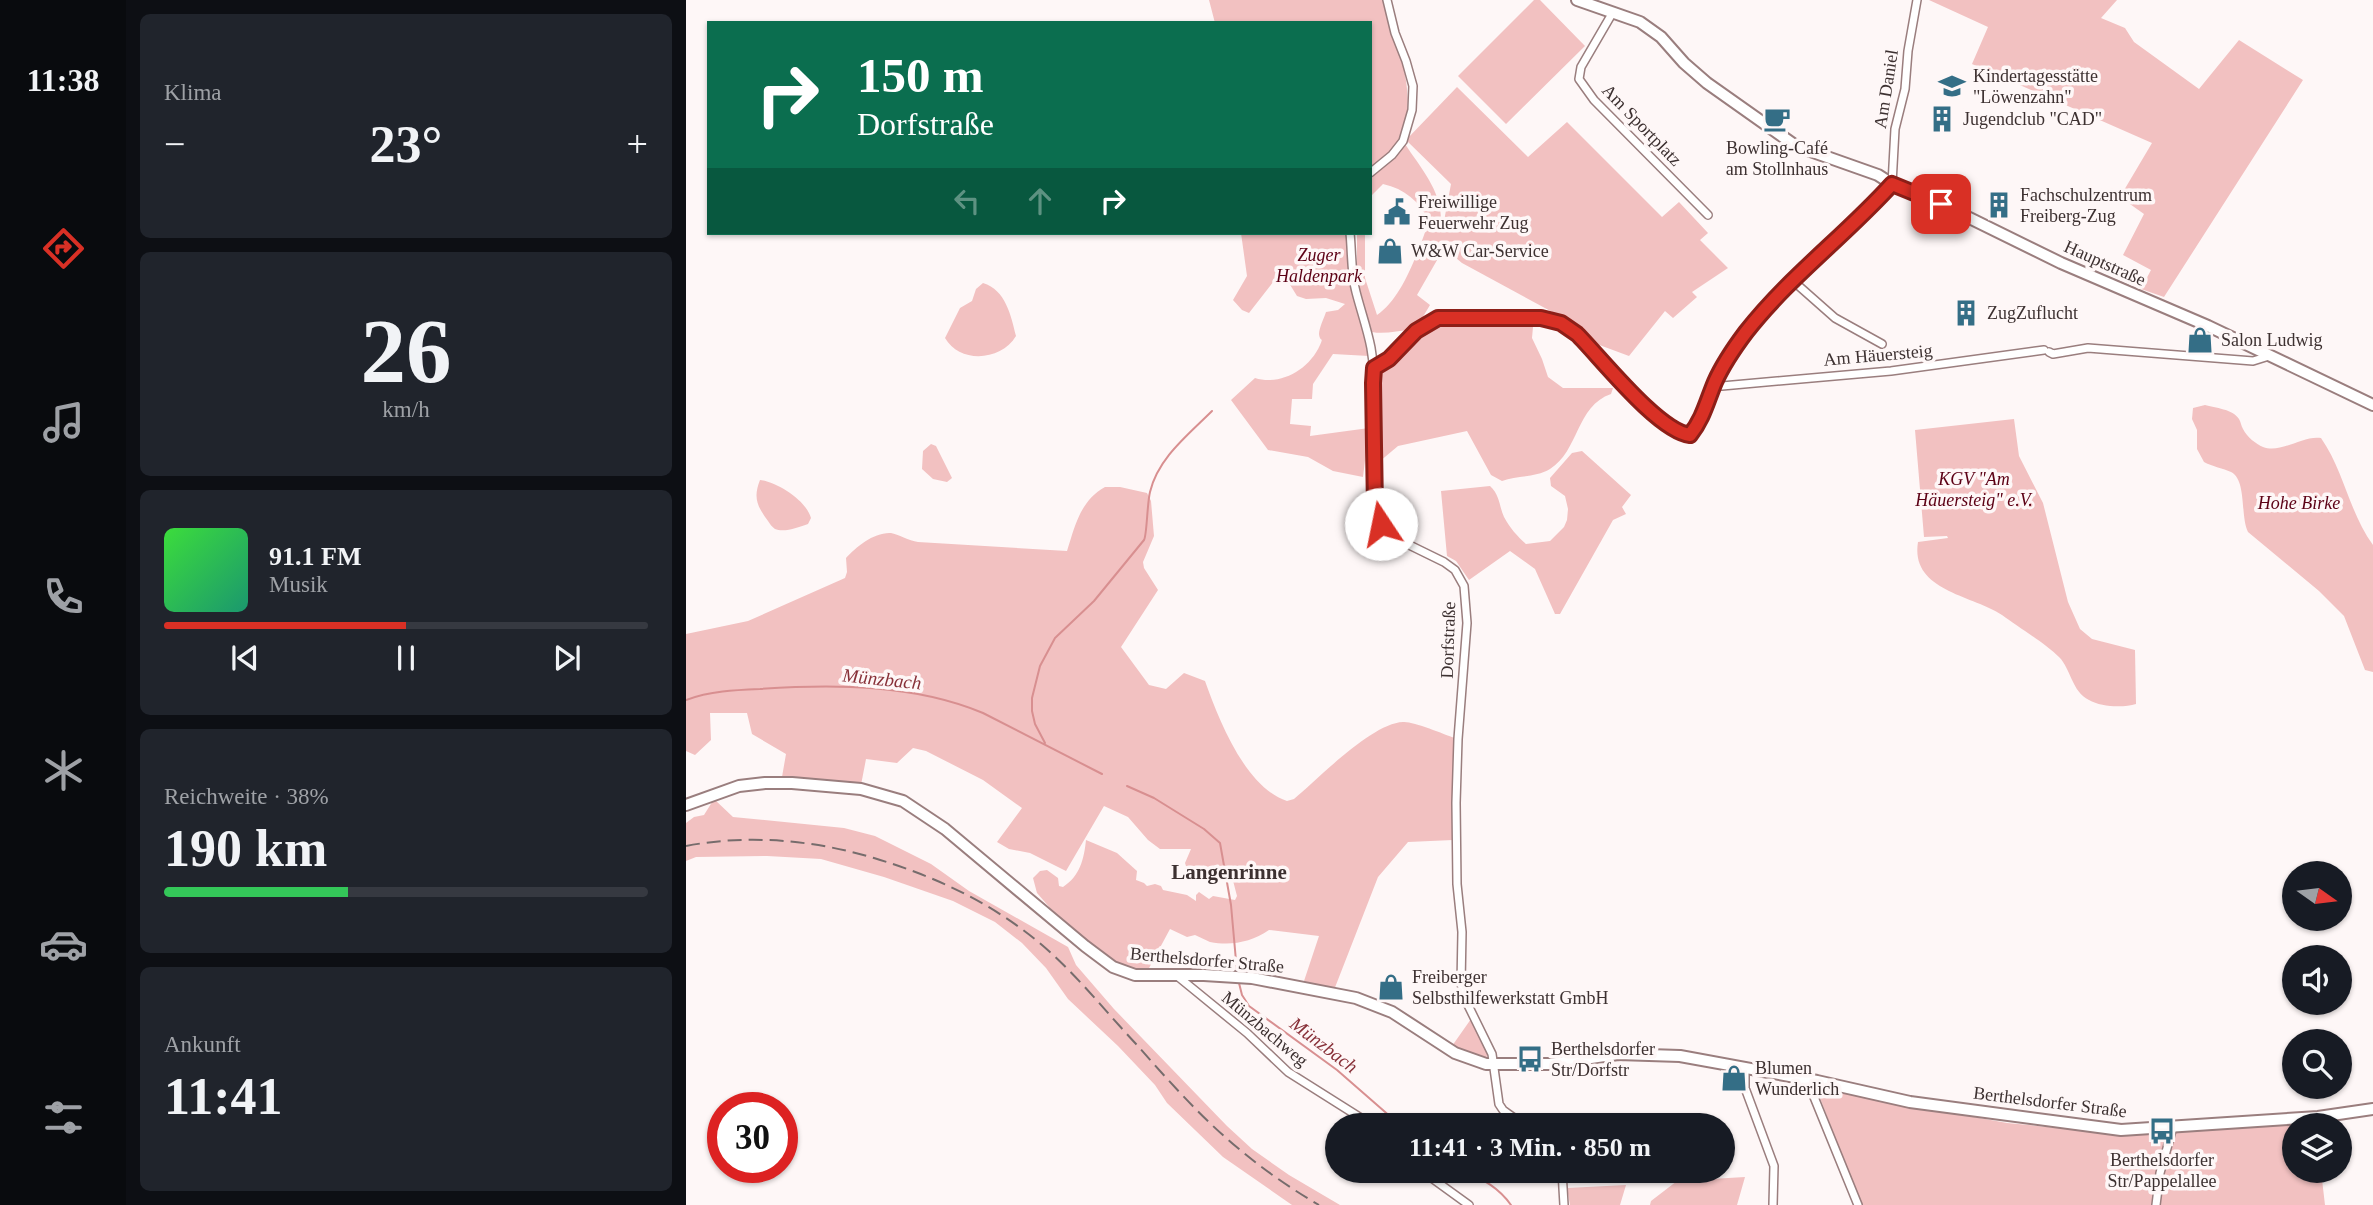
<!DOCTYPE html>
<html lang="de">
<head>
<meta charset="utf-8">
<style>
	:root { --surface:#171b24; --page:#20242c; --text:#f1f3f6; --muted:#9ea1a6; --line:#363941; --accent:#d93025 }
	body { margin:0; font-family:"Times New Roman",serif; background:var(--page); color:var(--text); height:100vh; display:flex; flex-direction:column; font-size:26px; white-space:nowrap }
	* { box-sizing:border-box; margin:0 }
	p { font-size:23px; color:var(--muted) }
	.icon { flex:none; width:38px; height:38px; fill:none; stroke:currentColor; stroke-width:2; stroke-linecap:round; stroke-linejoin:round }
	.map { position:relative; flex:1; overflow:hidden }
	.side { display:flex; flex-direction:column; gap:14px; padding:14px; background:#0d0f14; width:560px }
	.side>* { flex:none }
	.banner { position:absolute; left:21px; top:21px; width:665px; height:214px; border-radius:0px; box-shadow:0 2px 5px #0004; background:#0b6e4f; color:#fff; overflow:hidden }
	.needle { width:46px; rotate:104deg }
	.fabs { position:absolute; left:1596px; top:861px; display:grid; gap:14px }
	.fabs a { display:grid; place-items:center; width:70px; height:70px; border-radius:50%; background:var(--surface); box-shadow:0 2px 5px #0004; font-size:35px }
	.speed { position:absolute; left:21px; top:1092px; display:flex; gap:14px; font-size:35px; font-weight:700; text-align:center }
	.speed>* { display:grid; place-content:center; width:91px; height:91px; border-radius:50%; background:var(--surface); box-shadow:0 2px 5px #0004; line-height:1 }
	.speed .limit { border:10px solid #d22; background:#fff; color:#111 }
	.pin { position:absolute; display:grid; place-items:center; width:60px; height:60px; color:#fff; margin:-30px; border-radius:14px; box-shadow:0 4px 10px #0006 }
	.me { position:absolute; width:77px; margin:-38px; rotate:349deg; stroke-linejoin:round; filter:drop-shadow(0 0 5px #0008) }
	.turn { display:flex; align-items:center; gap:24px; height:147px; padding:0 35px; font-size:32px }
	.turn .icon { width:91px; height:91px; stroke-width:2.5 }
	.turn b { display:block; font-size:49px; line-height:60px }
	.lanes { display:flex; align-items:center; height:66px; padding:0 35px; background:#0003; justify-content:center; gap:35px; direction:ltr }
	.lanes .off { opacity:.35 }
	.big { font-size:52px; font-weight:700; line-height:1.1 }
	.side .widget { flex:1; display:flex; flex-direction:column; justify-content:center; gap:10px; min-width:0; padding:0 24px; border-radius:10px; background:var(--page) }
	.side .dial { align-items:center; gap:0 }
	.dial b { font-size:91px; line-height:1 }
	.song { display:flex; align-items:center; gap:21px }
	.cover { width:84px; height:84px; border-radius:10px; background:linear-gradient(135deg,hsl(120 70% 55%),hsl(160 70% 35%)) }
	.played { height:7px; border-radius:4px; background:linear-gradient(90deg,var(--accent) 50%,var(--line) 50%) }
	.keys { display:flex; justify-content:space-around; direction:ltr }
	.heat { display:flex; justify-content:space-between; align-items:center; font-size:38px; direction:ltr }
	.charge { height:10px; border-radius:5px; background:linear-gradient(90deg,#34c759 38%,var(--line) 0) }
	.trip { position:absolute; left:639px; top:1113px; width:410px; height:70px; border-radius:35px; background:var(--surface); box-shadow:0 2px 5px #0004; font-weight:700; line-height:70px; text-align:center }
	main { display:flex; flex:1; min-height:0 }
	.tab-bar { display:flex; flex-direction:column; width:126px; justify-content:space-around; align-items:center; background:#090b0e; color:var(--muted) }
	.tab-bar .icon { width:49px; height:49px }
	.tab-bar .current { color:var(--accent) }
	.tab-bar b { font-size:32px; color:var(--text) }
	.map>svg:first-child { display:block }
</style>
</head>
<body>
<main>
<nav class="tab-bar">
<b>11:38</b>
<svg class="icon current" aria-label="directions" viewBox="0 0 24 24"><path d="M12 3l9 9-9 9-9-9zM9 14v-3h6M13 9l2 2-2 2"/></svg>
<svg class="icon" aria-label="music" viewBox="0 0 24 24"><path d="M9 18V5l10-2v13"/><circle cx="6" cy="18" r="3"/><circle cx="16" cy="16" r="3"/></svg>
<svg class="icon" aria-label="phone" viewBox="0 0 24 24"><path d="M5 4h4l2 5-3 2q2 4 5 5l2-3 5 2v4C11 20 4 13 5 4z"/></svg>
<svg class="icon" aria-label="climate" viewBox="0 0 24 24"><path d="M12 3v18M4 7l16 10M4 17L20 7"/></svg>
<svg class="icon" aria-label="car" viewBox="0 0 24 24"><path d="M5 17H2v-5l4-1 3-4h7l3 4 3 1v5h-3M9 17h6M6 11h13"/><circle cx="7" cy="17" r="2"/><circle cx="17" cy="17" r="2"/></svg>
<svg class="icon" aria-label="filters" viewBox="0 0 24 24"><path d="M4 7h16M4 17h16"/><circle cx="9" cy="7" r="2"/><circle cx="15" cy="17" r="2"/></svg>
</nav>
<section class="side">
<div class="widget"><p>Klima</p>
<div class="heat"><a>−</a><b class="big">23°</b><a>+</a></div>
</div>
<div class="widget dial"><b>26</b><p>km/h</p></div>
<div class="widget">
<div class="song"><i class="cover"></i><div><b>91.1 FM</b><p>Musik</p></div></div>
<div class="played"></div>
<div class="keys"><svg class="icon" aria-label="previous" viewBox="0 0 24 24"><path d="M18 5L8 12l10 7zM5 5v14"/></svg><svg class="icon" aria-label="pause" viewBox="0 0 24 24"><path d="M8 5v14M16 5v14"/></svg><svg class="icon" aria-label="next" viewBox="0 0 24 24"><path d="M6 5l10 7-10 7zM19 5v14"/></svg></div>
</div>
<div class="widget"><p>Reichweite · 38%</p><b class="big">190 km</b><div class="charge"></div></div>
<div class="widget"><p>Ankunft</p><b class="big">11:41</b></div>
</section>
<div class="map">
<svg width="1687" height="1205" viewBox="0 0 1687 1205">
	<rect width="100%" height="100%" fill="#fef7f7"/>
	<path fill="#f2c1c1" d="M523 0H699C711 49 740 107 705 153 700 160 691 165 684 171V23H529Z
		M848 0H854L899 46 820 124 772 76Z
		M1243 0H1431L1415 18 1439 28 1448 42 1513 89 1553 40 1617 80 1478 297 1455 289 1465 270 1437 255 1458 214 1434 197 1466 143 1286 64 1302 27Z
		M771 87 842 157 881 122 976 217 993 202 1022 233 1014 240 1042 268 1006 292 1011 297 987 318 979 311 943 356 908 343 870 314 776 263 758 248 731 295 744 305 729 330C714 329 701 335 686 332L671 288V233H679V278L691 315C717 298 733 249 743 221 733 201 719 189 697 184L684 197V178L719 144C734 167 755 190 755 219L758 221 765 184 720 140Z
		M555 233H662L672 305 683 356 647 354 627 384 626 399H606L604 424 625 426 624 436 683 428 677 477 647 471 622 457 582 450 545 400 569 378C594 386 623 370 634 345 638 336 634 343 633 334 633 328 638 318 640 312L652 310 659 304 640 298 620 299 611 296 598 275 591 277 563 313 556 310 547 300 561 276Z
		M297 283C320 290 325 316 330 336 315 361 274 364 259 338L274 308 286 301 290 289Z
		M771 321 847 327 846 338 856 359 862 377 877 388H927L925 394C890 406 893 451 864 469 849 478 831 475 816 481L805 475 781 431 712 446 693 462C693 437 688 404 693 380 695 367 740 325 754 321 759 320 766 321 771 321Z
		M1519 405C1529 408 1547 409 1553 419 1555 422 1555 426 1557 429 1561 437 1570 444 1577 447 1595 454 1617 435 1635 438 1658 471 1663 512 1687 545V672L1679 670 1658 616 1633 591 1562 532C1554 516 1561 480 1545 472 1537 468 1527 467 1518 462L1511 449V430L1506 419 1507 408Z
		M1328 419 1333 456 1357 503 1382 602 1394 629 1406 639 1449 650 1450 704C1437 708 1415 707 1403 700 1386 692 1385 669 1373 657 1359 643 1332 627 1316 615 1286 595 1224 591 1232 542L1262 538 1261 536 1238 537 1229 430Z
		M245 444 250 446 266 478 261 482 247 479 236 469 237 451Z
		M896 451 945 495 936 507 940 514 927 520 874 614H869L849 569 824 551 783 580 770 561 761 556 755 491 804 486C814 495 813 506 818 517 824 528 831 536 840 544L864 541 878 527 881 520 882 509 879 496 865 486 864 478 886 453Z
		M74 480C91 482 120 500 125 518L122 524C113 527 98 533 89 529 86 527 84 524 82 521 71 506 67 498 74 480Z
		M419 487H434L461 493 465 501 468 536 457 562 458 568 472 590 435 647 463 685 480 689 498 673 519 681C533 720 559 787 601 801L608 799C632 779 686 723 717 722 727 721 757 734 769 738L767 840 722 842 692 877 648 990 617 984 633 936 583 930C565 942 546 946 524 942 519 940 514 937 509 935L501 937 484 929 462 970H447L425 960 365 909 351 893 347 878 354 871 361 870 372 878 373 886 377 887C394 876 398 859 400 840L431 853 451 871 450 880 458 883 461 886 469 884 475 886 477 890 501 895 510 901V895L513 892 523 899 527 896 549 900 551 896 545 873 534 876 516 872 514 876 502 872 499 863 505 849H474L462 840 442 817 418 806 380 871 344 853 323 849 311 842 336 808 297 780 240 751 227 748 211 763 180 759 175 785 96 777 100 754 66 734 61 713H24L25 740 9 755 0 751V634L62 621 159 578 161 572 160 558C170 547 188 532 205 533 212 534 223 541 232 542L381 551C389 526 394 501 419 487Z
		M28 799 47 817 158 828 189 836 245 864 283 891 382 947 390 965 428 1009 541 1126 566 1149 603 1175 654 1205H606L537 1157 481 1103 469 1085 432 1046 382 999 360 968 336 943 309 922 267 901 198 877 135 859 81 856 10 857 0 861V823L8 817 18 815Z
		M785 1019 802 1054 800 1058 766 1046Z
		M1129 1085 1234 1107 1321 1123 1446 1135 1629 1122V1125H1608V1171H1635L1639 1205H1175Z
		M1059 1177 1051 1205H964L965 1201 991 1181Z
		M940 1185 934 1205H884L881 1188Z"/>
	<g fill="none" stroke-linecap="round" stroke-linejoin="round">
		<path stroke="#d88f90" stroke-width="2" d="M0 700C24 691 49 690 74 689 147 684 228 684 297 713L416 774
			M359 743 349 724 346 711V698L354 666 369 638 408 601 458 540C461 535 461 504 464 492 472 458 502 435 526 411
			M441 786 468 798 518 829 534 843 545 905 551 972
			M553 983 556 995 563 1006 651 1070 714 1125
			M778 1171C797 1179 813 1188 825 1205"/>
		<g stroke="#9a7e7e" stroke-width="10">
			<path id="street" d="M927 12 895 67 893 79 908 100 1022 215
				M684 173 706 155 717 141 726 110 727 86 720 61 709 33 701 0
				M664 233C666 252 665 274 670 292 678 323 690 351 687 383L689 509 695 524 709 538 758 562 769 570 778 586 781 623 772 739 770 803 771 884 776 932 775 984 780 1001 806 1054 813 1104 817 1110 838 1125
				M1106 280 1149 318 1196 344
				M1363 352 1367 354 1402 348 1567 361 1583 356
				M688 368C714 351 731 321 763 316L864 319 875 323 891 334C915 358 972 431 1004 435L1016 417 1034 373 1061 331 1106 280 1206 184 1209 129 1219 89 1222 51 1231 0
				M1028 385 1036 386 1205 371 1358 350
				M490 975 561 1033 602 1072 686 1125
				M1059 1067V1088L1088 1166 1087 1205
				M1123 1080 1128 1097 1172 1205
				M736 1171 783 1205
				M876 1171 878 1205
				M1470 1205 1474 1173 1487 1127"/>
		</g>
		<g stroke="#9a7e7e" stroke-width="14">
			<path id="secondary" d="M891 0 954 22 975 37 998 63 1021 83 1110 146 1192 175 1206 184 1255 204 1375 263 1522 326 1687 405
				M0 805 53 786 79 783H106L175 789 217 801 259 829 399 946 427 967 449 975H518L566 978 670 998 706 1012 769 1053 800 1064H864L932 1054 994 1056 1131 1081 1224 1102 1435 1130 1632 1117 1687 1109"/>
		</g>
		<use href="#street" stroke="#fff" stroke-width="7"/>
		<use href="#secondary" stroke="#fff" stroke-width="10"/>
		<path stroke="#766c6c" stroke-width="2" stroke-dasharray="14 7" stroke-linecap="butt" d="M0 846C62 834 128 840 188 858 251 877 306 903 356 945 391 975 420 1012 451 1045 481 1079 512 1114 547 1144 574 1167 602 1187 633 1205"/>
	</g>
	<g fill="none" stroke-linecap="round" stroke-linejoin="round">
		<g stroke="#8d1f18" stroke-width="18">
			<path id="route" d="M695 524 689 509 687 383 688 368 703 359 730 331 752 318H855L875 323 891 334C915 358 972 431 1004 435 1017 419 1021 401 1029 382 1037 364 1048 348 1060 332 1103 277 1159 236 1206 184L1255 204"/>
		</g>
		<use href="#route" stroke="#d93025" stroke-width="12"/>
	</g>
	<defs>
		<g id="school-bare" transform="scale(2.1)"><path d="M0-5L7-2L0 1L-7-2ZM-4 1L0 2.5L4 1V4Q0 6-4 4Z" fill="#346e86" stroke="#fef7f7" stroke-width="2.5" paint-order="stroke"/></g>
		<g id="cafe-bare" transform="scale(2.1)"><path d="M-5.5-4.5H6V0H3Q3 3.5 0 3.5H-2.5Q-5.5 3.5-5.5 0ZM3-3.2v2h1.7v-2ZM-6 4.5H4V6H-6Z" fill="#346e86" stroke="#fef7f7" stroke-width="2.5" paint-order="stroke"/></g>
		<g id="building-bare" transform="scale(2.1)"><path d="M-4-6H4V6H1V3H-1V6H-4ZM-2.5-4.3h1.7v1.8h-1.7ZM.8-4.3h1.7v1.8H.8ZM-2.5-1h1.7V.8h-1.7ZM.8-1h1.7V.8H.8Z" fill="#346e86" stroke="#fef7f7" stroke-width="2.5" paint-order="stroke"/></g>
		<g id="civic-bare" transform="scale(2.1)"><path d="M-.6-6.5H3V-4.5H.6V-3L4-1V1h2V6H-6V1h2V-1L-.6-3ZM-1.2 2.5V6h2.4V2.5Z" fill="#346e86" stroke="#fef7f7" stroke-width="2.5" paint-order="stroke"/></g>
		<g id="shop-bare" transform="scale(2.1)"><path d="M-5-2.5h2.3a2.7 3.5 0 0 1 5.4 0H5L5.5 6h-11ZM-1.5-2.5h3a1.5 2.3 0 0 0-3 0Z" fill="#346e86" stroke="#fef7f7" stroke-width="2.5" paint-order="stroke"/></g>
		<g id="bus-bare" transform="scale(2.1)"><path d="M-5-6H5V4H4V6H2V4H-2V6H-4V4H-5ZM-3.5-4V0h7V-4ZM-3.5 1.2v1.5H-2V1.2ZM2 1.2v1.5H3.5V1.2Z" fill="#346e86" stroke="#fef7f7" stroke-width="2.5" paint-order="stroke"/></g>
	</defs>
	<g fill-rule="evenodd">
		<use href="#school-bare" x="1266" y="86"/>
		<use href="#cafe-bare" x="1091" y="119"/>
		<use href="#building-bare" x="1256" y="119"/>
		<use href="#building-bare" x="1313" y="205"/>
		<use href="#civic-bare" x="711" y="212"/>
		<use href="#shop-bare" x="704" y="251"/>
		<use href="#building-bare" x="1280" y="313"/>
		<use href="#shop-bare" x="1514" y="340"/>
		<use href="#shop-bare" x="705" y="987"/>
		<use href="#bus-bare" x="844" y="1059"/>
		<use href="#shop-bare" x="1048" y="1078"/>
		<use href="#bus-bare" x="1476" y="1131"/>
	</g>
	<g text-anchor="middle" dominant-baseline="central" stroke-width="7" stroke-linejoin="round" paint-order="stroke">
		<g font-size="18" fill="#3d3131" stroke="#fef7f7" text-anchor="start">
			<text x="1287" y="76">Kindertagesstätte<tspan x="1287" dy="21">"Löwenzahn"</tspan></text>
			<text x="1277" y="119">Jugendclub "CAD"</text>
			<text x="1091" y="148" text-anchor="middle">Bowling-Café<tspan x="1091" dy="21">am Stollnhaus</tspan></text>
			<text x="1334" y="195">Fachschulzentrum<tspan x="1334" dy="21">Freiberg-Zug</tspan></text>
			<text x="732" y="202">Freiwillige<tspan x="732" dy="21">Feuerwehr Zug</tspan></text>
			<text x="725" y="251">W&amp;W Car-Service</text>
			<text x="1301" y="313">ZugZuflucht</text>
			<text x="1535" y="340">Salon Ludwig</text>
			<text x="726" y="977">Freiberger<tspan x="726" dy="21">Selbsthilfewerkstatt GmbH</tspan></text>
			<text x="865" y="1049">Berthelsdorfer<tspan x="865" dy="21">Str/Dorfstr</tspan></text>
			<text x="1069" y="1068">Blumen<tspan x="1069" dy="21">Wunderlich</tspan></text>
			<text x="1476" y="1160" text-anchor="middle">Berthelsdorfer<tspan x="1476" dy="21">Str/Pappelallee</tspan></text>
		</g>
		<g font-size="18" fill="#3d3131" stroke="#fef7f7">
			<text transform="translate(1200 89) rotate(-81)">Am Daniel</text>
			<text transform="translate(956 125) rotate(46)">Am Sportplatz</text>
			<text transform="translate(1419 263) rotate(24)">Hauptstraße</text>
			<text transform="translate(1192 355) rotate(-5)">Am Häuersteig</text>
			<text transform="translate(762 640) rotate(-88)">Dorfstraße</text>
			<text transform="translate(521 960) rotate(5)">Berthelsdorfer Straße</text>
			<text transform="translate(579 1029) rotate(40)">Münzbachweg</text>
			<text transform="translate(1364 1102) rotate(7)">Berthelsdorfer Straße</text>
		</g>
		<g font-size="18" font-style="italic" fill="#5c0115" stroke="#fef7f7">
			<text x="633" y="255">Zuger<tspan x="633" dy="21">Haldenpark</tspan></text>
			<text x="1288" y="479">KGV "Am<tspan x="1288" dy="21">Häuersteig" e.V.</tspan></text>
			<text x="1613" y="503">Hohe Birke</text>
		</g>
		<g font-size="19" font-style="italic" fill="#883139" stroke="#fef7f7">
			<text transform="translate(196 679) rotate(6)">Münzbach</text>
			<text transform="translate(638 1045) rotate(37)">Münzbach</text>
		</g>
		<g font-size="21" font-weight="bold" fill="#3d3131" stroke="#fef7f7">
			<text x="543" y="872">Langenrinne</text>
		</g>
	</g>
</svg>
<div class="fabs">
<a><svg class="needle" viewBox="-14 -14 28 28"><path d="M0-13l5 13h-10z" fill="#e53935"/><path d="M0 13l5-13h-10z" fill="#9ea1a6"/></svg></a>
<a><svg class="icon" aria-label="sound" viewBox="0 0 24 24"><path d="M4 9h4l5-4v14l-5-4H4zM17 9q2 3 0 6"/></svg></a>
<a><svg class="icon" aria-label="search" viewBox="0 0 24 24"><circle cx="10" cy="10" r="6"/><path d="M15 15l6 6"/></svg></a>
<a><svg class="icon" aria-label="layers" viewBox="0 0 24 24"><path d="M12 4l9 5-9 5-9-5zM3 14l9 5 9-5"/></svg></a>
</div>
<div class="speed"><div class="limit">30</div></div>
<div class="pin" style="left:1255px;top:204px;background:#d93025"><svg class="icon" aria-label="arrive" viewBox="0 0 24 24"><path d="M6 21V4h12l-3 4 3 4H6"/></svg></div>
<svg class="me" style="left:695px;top:524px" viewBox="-20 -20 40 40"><circle r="19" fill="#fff"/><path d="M0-13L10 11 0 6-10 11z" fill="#d93025"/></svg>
<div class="trip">11:41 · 3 Min. · 850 m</div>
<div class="banner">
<div class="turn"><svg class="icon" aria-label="right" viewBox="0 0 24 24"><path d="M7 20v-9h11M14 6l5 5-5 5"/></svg><div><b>150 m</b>Dorfstraße</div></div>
<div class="lanes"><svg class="icon off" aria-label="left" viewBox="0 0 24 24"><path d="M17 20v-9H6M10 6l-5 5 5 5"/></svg><svg class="icon off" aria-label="ahead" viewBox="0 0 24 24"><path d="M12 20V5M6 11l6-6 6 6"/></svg><svg class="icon" aria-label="right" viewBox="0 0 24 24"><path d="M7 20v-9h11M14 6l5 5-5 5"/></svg></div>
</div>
</div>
</main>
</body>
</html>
